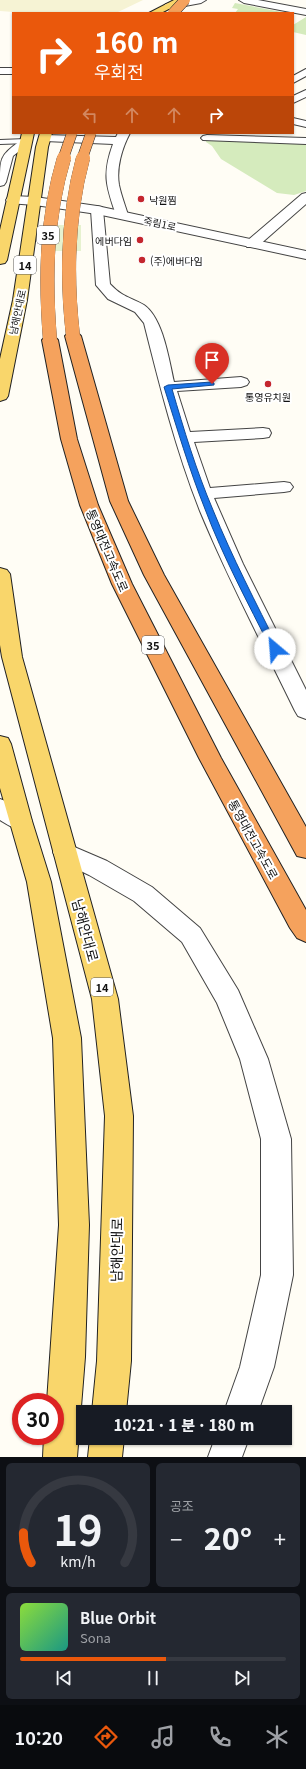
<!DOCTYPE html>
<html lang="ko">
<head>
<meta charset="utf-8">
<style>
	:root { --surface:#171b24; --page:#242831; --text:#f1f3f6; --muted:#9ea1a6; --line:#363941; --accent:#ea580c }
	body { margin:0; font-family:Georgia,"Noto Sans KR",serif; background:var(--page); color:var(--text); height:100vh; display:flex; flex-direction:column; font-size:15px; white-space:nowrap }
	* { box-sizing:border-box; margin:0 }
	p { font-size:13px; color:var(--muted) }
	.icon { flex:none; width:22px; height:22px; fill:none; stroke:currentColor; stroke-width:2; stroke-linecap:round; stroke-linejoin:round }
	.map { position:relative; height:1457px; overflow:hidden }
	.panel { display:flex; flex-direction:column; gap:6px; padding:6px; background:#0d0f14; flex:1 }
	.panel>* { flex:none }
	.top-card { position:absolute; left:12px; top:12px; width:282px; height:122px; border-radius:0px; box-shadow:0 1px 3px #0004; background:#ea580c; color:#fff; overflow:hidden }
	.speed { position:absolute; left:12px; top:1393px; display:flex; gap:8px; font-size:20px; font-weight:700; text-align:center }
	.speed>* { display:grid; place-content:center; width:52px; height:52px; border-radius:50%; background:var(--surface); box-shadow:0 1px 3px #0004; line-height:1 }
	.speed .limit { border:6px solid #d22; background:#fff; color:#111 }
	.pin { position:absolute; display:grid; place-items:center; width:34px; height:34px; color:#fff; margin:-41px -17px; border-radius:50% 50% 50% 0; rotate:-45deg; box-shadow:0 0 4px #0007 }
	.pin .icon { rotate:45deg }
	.me { position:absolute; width:44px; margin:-22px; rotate:333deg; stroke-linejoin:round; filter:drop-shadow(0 0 3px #0008) }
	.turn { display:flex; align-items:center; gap:14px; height:84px; padding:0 16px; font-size:18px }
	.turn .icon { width:52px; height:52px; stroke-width:2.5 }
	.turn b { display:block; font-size:28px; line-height:34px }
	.lanes { display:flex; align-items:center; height:38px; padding:0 16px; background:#0003; justify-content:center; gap:20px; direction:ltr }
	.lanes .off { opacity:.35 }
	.big { font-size:30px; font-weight:800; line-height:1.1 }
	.panel .widget { flex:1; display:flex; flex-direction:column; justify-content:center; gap:6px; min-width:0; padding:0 14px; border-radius:6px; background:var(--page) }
	.panel .dial { align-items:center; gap:0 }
	.dial svg { height:104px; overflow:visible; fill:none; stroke:var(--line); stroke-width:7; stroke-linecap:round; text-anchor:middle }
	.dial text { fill:var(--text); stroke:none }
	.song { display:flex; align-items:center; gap:12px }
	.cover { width:48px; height:48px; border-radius:6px; background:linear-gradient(135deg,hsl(90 70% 55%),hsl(170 70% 35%)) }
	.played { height:4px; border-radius:2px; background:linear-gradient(90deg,var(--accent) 55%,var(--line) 55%) }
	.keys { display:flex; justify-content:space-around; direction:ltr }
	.heat { display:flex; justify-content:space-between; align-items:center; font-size:22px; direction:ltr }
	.panel .tiles { flex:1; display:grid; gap:6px; grid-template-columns:1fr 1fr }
	.widget:last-child { grid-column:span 2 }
	.trip { position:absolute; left:76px; top:1405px; width:216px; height:40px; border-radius:0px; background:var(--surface); box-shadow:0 1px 3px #0004; font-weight:800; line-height:40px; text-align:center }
	.menu { display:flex; height:64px; justify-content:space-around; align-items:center; background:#090b0e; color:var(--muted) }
	.menu .icon { width:28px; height:28px }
	.menu .active { color:var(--accent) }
	.menu b { font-size:18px; color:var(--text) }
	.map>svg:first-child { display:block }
</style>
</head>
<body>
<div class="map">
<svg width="306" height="1457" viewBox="0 0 306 1457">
	<rect width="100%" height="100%" fill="#fffdf5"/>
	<path fill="#f6f3d4" d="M0 0H143L116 13H27L0 11Z"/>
	<path fill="#d5ebbd" d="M235 3 282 12 235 13 238 9 232 8Z
		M306 17V35L293 32V25Z
		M206 140 306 143V191L294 195 277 193 221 159 212 146 206 142Z"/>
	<path fill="#e6f2cf" d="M46 225H81V251H45Z"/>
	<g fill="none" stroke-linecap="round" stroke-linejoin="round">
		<g stroke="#444" stroke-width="2">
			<path id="service" d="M26 139H29V143L0 144V140Z"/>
		</g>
		<g stroke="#444" stroke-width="2">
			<path id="minor" d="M186 0H206L201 3 169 9 164 6 166 4Z
				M239 0H258L306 9V15L244 3Z
				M0 68H13V74H0Z
				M306 69V76L293 83V76Z
				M306 90V97L293 103V96Z
				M293 118 306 121V127L293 124Z
				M118 133H130C122 148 116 168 119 185 121 195 125 205 128 215L127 218H117L116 215C106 186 102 174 113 144L45 141 39 138 45 135 116 137Z
				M207 135 306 138V144L203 140 201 138 203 136Z
				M26 138 32 141 13 156 6 182 4 185 0 186C0 155 0 157 22 139Z
				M306 193V204L257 247H247L245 244 247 241 302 194Z
				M97 206 102 207 103 210 110 284C122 297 130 297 144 305 163 318 169 360 174 382L241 377 247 379 249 382 247 385 241 387 177 391 190 432 263 428 269 429 271 433 269 437 263 438 194 442 210 488 284 482 290 483 293 487 290 491 284 492 214 498 243 564 306 690V719L298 716 295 711C263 645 228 579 200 511 176 450 160 387 144 323L135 312 108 299 96 285 91 210 92 207Z
				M0 799C12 803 26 810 32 821L28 827C16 831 10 826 0 820Z
				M65 843 107 861 152 887 200 928 238 990 268 1059 291 1139 293 1275 274 1367 258 1412H224L240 1367 261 1275V1139L240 1059 217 1003 182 942 134 901 89 875 56 859 53 852 56 845Z
				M215 1438H249L242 1457H208Z"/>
		</g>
		<g stroke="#444" stroke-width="2">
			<path id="tertiary" d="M12 196 35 197 97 206 306 251V259L97 214 35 205 8 203 6 200 8 197Z"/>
		</g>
		<g stroke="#222" stroke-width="2">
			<path id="primary" d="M174 0H186L161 13H149Z
				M22 133H34L7 260 5 263 0 264V230Z
				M40 133H52L48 147 27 300 8 396 6 399 0 401V359L13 300 36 147Z
				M0 568 7 570 10 574 22 657 118 999 133 1116 131 1361 126 1412H92L97 1361 105 1116 92 999 2 657 0 645Z
				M0 736 8 738 11 744 32 821 51 882 81 1038 89 1225 85 1357 77 1457H43L44 1436H55V1402H47L59 1225 53 1038 27 882 0 788Z
				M90 1438H124L122 1457H88Z"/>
		</g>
		<g stroke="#222" stroke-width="2">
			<path id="motorway" d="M73 331 78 333 81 336 128 501 164 575 306 827V858L297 856 144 575 110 501 65 336 68 333Z
				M50 335 55 337 58 340 77 439 98 505 132 584 221 758 306 910V942L297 938 290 928 199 758 112 584 80 505 61 439 42 340 45 337Z"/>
		</g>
		<use href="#service" fill="#fff" fill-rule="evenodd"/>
		<use href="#minor" fill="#fff" fill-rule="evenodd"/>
		<use href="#tertiary" fill="#fff" fill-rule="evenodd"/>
		<use href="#primary" fill="#f9d66b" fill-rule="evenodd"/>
		<use href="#motorway" fill="#f5a25d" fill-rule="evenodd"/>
		<g stroke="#222" stroke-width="11" stroke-linecap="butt">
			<path id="motorway-bridge-far1" d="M173 13 185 0
				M63 159 72 133
				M82 159 91 133"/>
		</g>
		<g stroke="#222" stroke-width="14" stroke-linecap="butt">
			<path id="motorway-bridge" d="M73 336C66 275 67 217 83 158
				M50 340C45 278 46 218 64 158"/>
		</g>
		<use href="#motorway-bridge-far1" stroke="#f5a25d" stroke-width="10"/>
		<use href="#motorway-bridge" stroke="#f5a25d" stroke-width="14"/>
	</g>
	<path fill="#1a73e8" stroke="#114b97" d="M212 382 214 383V385L172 389C184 430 196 470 213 510 232 557 256 603 279 649L275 652 271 649C248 603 223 557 205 509 189 469 177 428 164 387L168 385Z"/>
	<g fill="#c4262e" stroke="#fff" stroke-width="1.5">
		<circle cx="141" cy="199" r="4"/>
		<circle cx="140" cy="240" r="4"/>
		<circle cx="142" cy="260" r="4"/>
		<circle cx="268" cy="384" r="4"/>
	</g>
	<g text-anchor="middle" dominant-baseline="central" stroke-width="4" stroke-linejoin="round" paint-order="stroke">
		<g font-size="10" fill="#111" stroke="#fff" text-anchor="start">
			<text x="149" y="199">낙원찜</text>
			<text x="132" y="240" text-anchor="end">에버다임</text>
			<text x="150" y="260">(주)에버다임</text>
			<text x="268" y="396" text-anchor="middle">통영유치원</text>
		</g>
		<g font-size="10" fill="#111" stroke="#fff">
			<text transform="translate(160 223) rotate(12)">죽림1로</text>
			<text transform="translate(17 312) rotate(-78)">남해안대로</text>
		</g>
		<g fill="#fff" stroke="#585858" stroke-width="1">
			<rect x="37" y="226" width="22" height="18" rx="3"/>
			<rect x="14" y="256" width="22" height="18" rx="3"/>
			<rect x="142" y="636" width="22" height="18" rx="3"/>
			<rect x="91" y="978" width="22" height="18" rx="3"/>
		</g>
		<g font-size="11" font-weight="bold" fill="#111">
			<text x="48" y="235">35</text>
			<text x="25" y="265">14</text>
			<text x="153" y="645">35</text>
			<text x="102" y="987">14</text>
		</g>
		<g font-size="12" fill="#111" stroke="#fff">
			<text transform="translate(108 550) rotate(67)">통영대전고속도로</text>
			<text transform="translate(254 839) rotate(61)">통영대전고속도로</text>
		</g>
		<g font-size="14" fill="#111" stroke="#fff">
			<text transform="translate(86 930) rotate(75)">남해안대로</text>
			<text transform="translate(116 1250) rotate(-89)">남해안대로</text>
		</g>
	</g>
</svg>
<div class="speed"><div class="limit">30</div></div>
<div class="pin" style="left:212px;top:384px;background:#d93025"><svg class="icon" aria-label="arrive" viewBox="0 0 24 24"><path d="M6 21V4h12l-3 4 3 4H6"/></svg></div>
<svg class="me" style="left:275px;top:649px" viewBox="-20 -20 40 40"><circle r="19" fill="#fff"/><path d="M0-13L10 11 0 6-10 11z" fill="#1a73e8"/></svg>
<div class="trip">10:21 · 1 분 · 180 m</div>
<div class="top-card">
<div class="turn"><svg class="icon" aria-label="right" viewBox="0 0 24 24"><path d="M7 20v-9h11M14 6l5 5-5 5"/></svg><div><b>160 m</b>우회전</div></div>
<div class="lanes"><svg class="icon off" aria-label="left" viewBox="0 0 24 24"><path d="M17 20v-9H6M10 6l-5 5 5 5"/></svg><svg class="icon off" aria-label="ahead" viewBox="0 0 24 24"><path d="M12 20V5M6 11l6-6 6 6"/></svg><svg class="icon off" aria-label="ahead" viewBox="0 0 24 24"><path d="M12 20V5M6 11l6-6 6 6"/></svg><svg class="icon" aria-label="right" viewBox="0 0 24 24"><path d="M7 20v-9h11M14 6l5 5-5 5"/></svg></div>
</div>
</div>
<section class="panel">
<div class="tiles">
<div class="widget dial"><svg viewBox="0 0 100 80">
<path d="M14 69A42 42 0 1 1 86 69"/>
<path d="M14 69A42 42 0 0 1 8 46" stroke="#ea580c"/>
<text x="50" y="56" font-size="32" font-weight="700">19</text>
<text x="50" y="72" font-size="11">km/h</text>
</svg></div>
<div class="widget"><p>공조</p>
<div class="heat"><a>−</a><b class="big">20°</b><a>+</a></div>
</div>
<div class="widget">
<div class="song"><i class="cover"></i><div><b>Blue Orbit</b><p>Sona</p></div></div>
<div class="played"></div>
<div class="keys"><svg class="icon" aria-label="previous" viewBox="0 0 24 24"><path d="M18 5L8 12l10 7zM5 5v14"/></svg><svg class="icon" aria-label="pause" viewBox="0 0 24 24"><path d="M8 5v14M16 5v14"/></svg><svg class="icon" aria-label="next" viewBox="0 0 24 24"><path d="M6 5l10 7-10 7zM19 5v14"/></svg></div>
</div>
</div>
</section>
<nav class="menu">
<b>10:20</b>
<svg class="icon active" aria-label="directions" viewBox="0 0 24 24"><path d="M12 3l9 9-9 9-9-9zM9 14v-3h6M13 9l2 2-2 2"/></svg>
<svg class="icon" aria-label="music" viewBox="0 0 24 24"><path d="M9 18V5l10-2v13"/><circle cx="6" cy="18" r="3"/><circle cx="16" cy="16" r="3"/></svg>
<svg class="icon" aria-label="phone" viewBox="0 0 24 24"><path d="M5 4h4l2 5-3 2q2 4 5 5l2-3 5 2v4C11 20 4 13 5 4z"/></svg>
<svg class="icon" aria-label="climate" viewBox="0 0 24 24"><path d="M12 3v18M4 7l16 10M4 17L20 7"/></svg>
</nav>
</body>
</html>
